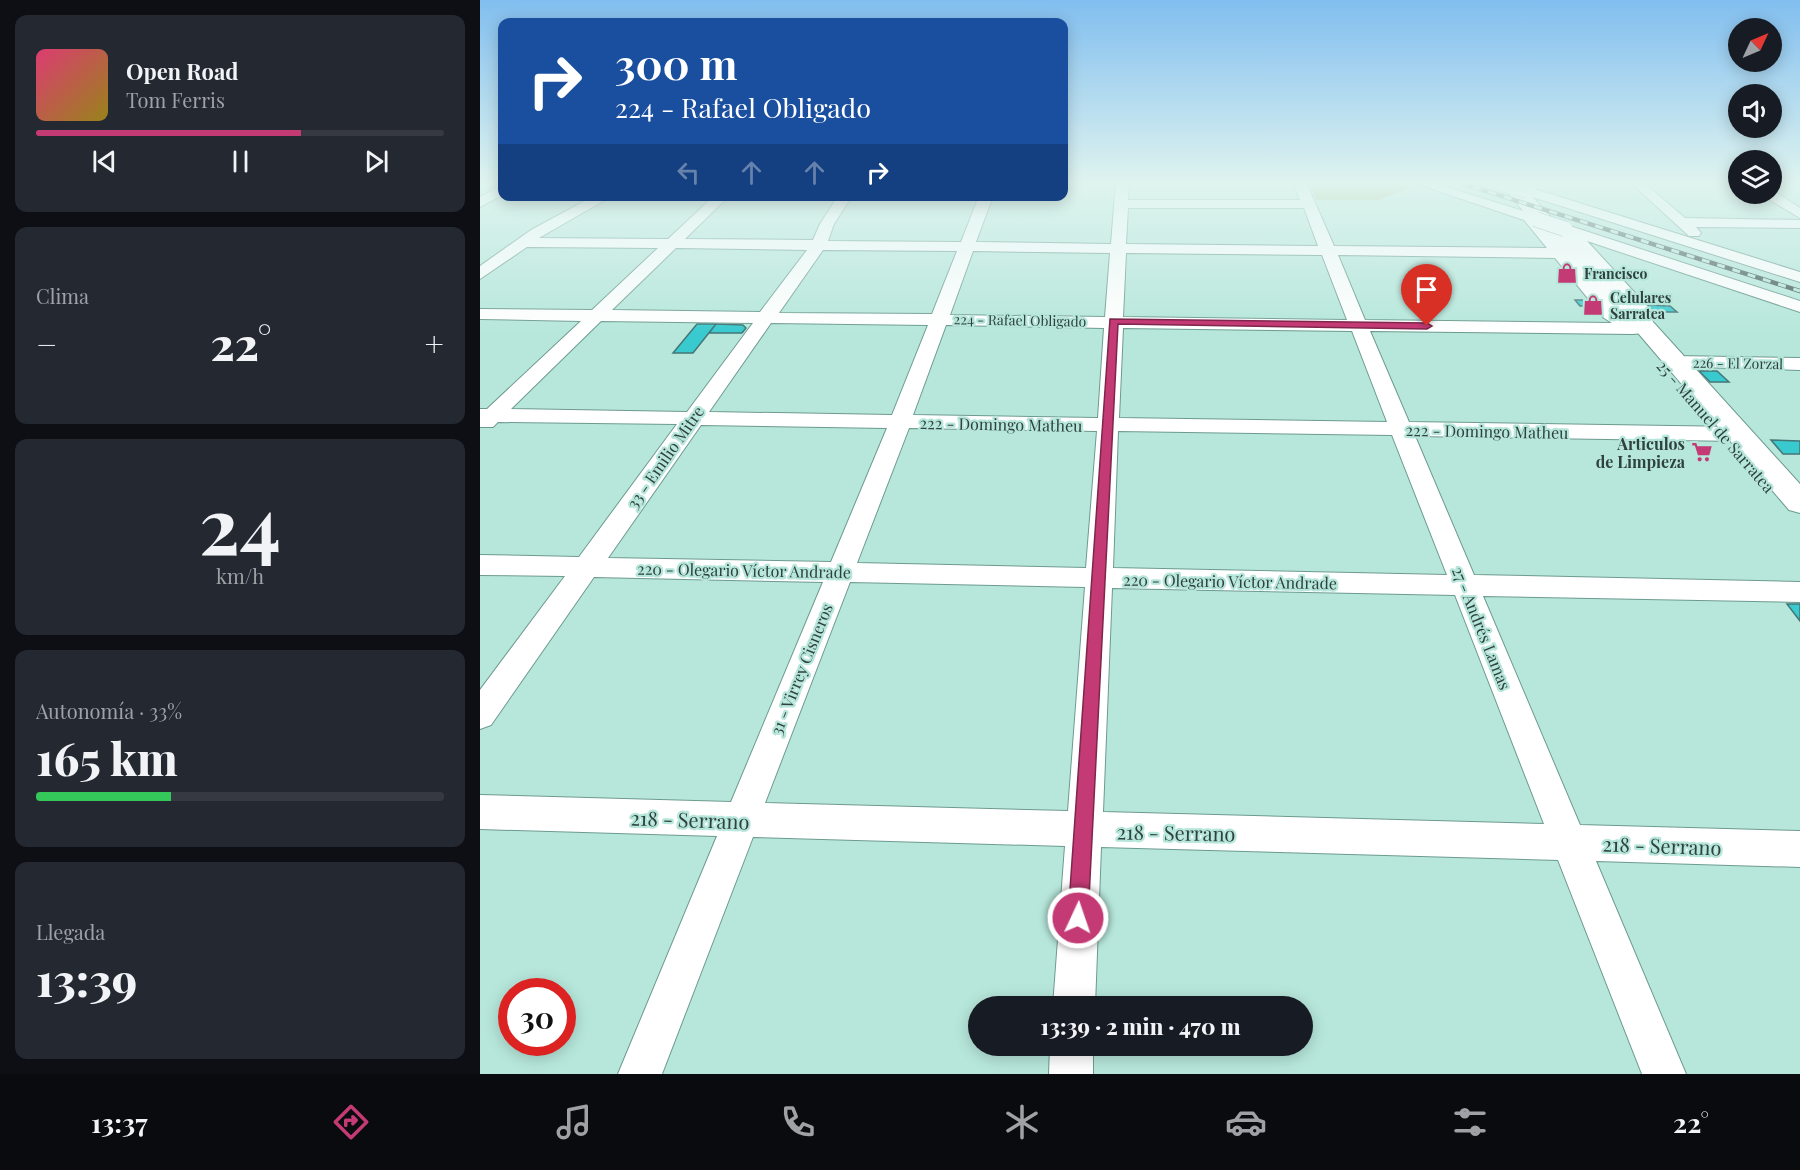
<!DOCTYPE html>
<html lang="es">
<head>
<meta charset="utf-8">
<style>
	:root { --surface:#171b24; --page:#242831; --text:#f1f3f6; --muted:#9ea1a6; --line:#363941; --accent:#c33a75 }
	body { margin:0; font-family:"Playfair Display",serif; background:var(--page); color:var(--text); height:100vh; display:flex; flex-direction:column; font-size:22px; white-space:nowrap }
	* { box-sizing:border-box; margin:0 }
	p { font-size:20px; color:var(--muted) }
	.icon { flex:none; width:33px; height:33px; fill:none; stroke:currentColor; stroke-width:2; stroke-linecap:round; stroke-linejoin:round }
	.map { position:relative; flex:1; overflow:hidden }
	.drawer { display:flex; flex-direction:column; gap:15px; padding:15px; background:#0d0f14; width:480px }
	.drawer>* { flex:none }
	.guide { position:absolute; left:18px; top:18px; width:570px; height:183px; border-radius:12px; box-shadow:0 3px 15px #0003; background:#1a4fa0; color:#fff; overflow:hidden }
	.needle { width:39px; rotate:46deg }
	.fabs { position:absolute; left:1248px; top:18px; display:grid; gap:12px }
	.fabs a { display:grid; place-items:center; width:54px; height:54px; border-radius:50%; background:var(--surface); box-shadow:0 3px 15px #0003; font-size:30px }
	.speed { position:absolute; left:18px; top:978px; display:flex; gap:12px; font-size:30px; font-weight:700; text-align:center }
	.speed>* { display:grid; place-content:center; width:78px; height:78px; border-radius:50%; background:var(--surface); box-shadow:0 3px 15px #0003; line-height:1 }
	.speed .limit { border:9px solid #d22; background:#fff; color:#111 }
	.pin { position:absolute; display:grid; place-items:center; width:51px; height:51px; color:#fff; margin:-62px -26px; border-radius:50% 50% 50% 0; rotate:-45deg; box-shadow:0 0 6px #0007 }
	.pin .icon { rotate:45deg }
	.me { position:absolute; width:66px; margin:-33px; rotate:3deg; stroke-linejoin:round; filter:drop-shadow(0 0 4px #0008) }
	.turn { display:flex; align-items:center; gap:21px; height:126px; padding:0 18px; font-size:27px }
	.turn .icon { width:78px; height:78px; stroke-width:2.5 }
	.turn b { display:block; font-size:42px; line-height:51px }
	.lanes { display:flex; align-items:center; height:57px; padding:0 18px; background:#0003; justify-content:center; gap:30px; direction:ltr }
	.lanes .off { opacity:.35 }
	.big { font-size:45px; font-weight:800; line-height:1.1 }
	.drawer .widget { flex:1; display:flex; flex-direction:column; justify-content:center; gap:9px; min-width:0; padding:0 21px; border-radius:12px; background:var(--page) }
	.drawer .dial { align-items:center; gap:0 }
	.dial b { font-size:78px; line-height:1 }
	.song { display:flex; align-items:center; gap:18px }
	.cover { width:72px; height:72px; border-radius:9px; background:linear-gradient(135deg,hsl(340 70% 55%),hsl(50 70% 35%)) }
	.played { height:6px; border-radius:3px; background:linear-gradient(90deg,var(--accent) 65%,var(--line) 65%) }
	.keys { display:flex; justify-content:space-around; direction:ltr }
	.heat { display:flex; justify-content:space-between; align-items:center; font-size:33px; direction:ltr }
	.charge { height:9px; border-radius:4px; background:linear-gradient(90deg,#34c759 33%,var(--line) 0) }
	.trip { position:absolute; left:488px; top:996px; width:345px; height:60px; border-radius:30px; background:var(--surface); box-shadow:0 3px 15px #0003; font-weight:800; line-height:60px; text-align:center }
	.dock { display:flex; height:96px; justify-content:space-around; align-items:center; background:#090b0e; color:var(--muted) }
	.dock .icon { width:42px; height:42px }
	.dock .active { color:var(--accent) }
	.dock b { font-size:27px; color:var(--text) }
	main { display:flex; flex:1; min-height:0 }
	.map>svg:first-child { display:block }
</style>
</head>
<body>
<main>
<section class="drawer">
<div class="widget">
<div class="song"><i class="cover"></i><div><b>Open Road</b><p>Tom Ferris</p></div></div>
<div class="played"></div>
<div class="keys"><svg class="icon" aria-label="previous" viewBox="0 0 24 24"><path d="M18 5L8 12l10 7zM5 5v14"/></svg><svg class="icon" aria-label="pause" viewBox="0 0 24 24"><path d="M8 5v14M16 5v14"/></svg><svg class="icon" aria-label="next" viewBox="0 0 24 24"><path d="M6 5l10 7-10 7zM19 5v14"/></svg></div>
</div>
<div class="widget"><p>Clima</p>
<div class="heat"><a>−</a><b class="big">22°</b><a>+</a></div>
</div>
<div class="widget dial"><b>24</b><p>km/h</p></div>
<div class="widget"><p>Autonomía · 33%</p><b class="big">165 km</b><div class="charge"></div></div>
<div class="widget"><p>Llegada</p><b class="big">13:39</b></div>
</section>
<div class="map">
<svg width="1320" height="1074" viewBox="0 0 1320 1074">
	<rect width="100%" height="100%" fill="#b7e7db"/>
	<path fill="#a6b56f" d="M883 182H916L932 187 899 200H836L830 185H873Z"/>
	<path fill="#39cacf" stroke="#457576" stroke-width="1.5" d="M1095 300H1112L1117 306H1100Z
		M1166 305 1190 306 1197 312H1172Z
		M217 324H236L213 353H193Z
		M236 324 263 325 266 328 262 333H229Z
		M1219 371H1237L1249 382H1230Z
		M1291 440 1320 441V454H1303Z
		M1307 604H1320V621Z"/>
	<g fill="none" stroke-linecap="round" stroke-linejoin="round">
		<g stroke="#6d9a8f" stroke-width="2">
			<path id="minor" d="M636 182H649L648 200H820L813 182H826L854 246 1067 248 1044 220 931 182H950L1060 216 1061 221 1136 310 1156 323 1153 312 1080 232 1078 229 1080 226H1090L1320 301V312L1107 241 1168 307 1175 328 1172 332 1153 334 890 331 929 422 1258 427 1266 429 1269 434 1266 439 1258 441 935 436 994 575 1320 582V602L1003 596 1100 825 1320 831V867L1116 861 1206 1074H1162L1078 860 621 847 615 1006H573L585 846 273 837 182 1074H138L237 836 0 829V795L251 802 343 582 114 577 11 725 0 729V690L85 576 0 575V555L99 557 197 424 18 422 13 427H0V409H7L101 321 0 319V309L112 310 178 248 47 247 0 279V266L51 230 114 196H132L59 238 188 239 234 196H249L205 239 333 240 340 224 358 196H372L354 224 348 241 481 242 499 196H513L496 242 631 244ZM648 208H824L838 246 646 244ZM196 248 327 250 280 312 132 310ZM343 250 477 251 452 314 299 313ZM493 251 630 253 625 317 470 315ZM646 253 842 255 867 320 643 317ZM858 255 1075 258 1124 318 1132 323 885 320ZM121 321 273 323 207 412 31 409ZM291 323 448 325 412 415 229 412ZM466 325 624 328 618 418 433 415ZM643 328 872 331 907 422 639 418ZM221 425 407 428 351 562 128 558ZM429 428 617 431 606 568 377 563ZM638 431 912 435 967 575 633 568ZM370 582 605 587 588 811 285 803ZM632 588 975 595 1064 824 623 812Z
				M1150 182H1163L1205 218 1320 220V228L1216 227 1221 233 1219 236H1209Z
				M22 185V195L0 207V197Z
				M1048 187 1320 272V282L1043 194V188Z
				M1292 190 1320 208V218L1285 197 1284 194H1292Z
				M1195 356 1320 358V370L1188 366 1185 362 1188 358Z
				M570 1046H613V1074H569Z"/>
		</g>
		<g stroke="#6d9a8f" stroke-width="2">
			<path id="major" d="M1023 182H1039L1150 304 1174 323 1320 484V513L1309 510 1158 333C1126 307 1104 275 1077 245 1060 225 1033 206 1023 182Z"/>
		</g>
		<use href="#minor" fill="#fff" fill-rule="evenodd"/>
		<use href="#major" fill="#fff" fill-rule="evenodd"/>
		<g stroke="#445c56" stroke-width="4.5">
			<path id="rail" d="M978 182 1320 291"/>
		</g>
		<use href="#rail" stroke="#b7e7db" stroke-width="3" stroke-dasharray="8" stroke-linecap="butt"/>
		<g stroke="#6d9a8f" stroke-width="16" stroke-linecap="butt">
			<path id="minor-bridge" d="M1024 184 1048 191
				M1055 219 1085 229"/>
		</g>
		<use href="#minor-bridge" stroke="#fff" stroke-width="15"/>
	</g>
	<linearGradient id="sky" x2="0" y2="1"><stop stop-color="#81beef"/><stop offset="0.55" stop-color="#dff4ef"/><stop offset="1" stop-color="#dff4ef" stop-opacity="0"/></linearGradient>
	<rect width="1320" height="332" fill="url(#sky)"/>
	<path fill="#c33a75" stroke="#7f264c" stroke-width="1.5" d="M630 319 947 323 952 326 947 329 638 324 608 918 605 925 598 929 591 925 588 918Z"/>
	<defs>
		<g id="shop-bare" transform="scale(1.62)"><path d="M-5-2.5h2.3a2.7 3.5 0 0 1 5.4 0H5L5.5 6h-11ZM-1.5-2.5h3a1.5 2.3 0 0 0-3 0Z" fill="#c33a75" stroke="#b7e7db" stroke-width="2.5" paint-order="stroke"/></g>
		<g id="supermarket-bare" transform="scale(1.62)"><path d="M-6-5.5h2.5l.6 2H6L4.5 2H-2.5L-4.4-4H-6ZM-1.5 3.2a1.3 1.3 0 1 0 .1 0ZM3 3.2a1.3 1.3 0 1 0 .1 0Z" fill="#c33a75" stroke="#b7e7db" stroke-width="2.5" paint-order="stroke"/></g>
	</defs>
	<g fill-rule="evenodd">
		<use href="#shop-bare" x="1087" y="273"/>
		<use href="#shop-bare" x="1113" y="305"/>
		<use href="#supermarket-bare" x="1222" y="452"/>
	</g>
	<g text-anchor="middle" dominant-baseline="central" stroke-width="4.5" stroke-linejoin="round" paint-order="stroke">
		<g font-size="14" font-weight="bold" fill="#2e413c" stroke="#b7e7db" text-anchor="start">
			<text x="1104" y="273">Francisco</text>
			<text x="1130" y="297">Celulares<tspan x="1130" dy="16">Sarratea</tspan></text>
		</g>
		<g font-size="14" fill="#2e413c" stroke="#b7e7db">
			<text transform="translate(540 320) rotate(1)">224 - Rafael Obligado</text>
			<text transform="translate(1258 363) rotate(1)">226 - El Zorzal</text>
		</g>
		<g font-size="16" fill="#2e413c" stroke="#b7e7db">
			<text transform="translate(521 424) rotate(1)">222 - Domingo Matheu</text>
			<text transform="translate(1236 426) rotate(49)">25 - Manuel de Sarratea</text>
			<text transform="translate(1007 431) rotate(1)">222 - Domingo Matheu</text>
			<text transform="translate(185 457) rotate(-55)">33 - Emilio Mitre</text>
			<text transform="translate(264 570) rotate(1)">220 - Olegario Víctor Andrade</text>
			<text transform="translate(750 581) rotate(1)">220 - Olegario Víctor Andrade</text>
			<text transform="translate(1002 628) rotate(68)">27 - Andrés Lamas</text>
			<text transform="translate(321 669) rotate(-68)">31 - Virrey Cisneros</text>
		</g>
		<g font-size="16" font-weight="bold" fill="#2e413c" stroke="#b7e7db" text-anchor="end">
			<text x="1205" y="443">Articulos<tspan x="1205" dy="18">de Limpieza</tspan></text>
		</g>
		<g font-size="20" fill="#2e413c" stroke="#b7e7db">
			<text transform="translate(210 819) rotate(2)">218 - Serrano</text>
			<text transform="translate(696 832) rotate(1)">218 - Serrano</text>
			<text transform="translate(1182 845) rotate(2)">218 - Serrano</text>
		</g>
	</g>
</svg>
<div class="fabs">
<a><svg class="needle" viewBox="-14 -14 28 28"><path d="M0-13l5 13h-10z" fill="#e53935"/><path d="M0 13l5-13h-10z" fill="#9ea1a6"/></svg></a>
<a><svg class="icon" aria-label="sound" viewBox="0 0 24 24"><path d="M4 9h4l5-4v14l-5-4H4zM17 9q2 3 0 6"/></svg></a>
<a><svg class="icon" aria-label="layers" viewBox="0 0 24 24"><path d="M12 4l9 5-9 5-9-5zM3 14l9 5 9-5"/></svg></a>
</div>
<div class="speed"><div class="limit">30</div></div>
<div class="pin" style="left:947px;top:326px;background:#d93025"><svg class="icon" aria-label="arrive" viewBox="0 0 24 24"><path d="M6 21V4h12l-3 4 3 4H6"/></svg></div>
<svg class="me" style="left:598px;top:918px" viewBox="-20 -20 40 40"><circle r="17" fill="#c33a75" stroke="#fff" stroke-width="3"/><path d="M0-11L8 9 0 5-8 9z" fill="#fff"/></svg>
<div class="trip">13:39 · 2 min · 470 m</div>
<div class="guide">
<div class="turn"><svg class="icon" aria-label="right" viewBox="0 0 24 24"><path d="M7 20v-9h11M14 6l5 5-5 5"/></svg><div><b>300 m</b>224 - Rafael Obligado</div></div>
<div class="lanes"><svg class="icon off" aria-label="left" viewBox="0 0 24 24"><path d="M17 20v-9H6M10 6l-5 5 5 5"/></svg><svg class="icon off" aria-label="ahead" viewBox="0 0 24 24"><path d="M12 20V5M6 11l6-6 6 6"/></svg><svg class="icon off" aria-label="ahead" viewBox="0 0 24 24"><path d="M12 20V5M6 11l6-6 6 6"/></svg><svg class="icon" aria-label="right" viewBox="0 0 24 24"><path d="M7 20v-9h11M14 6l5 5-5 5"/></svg></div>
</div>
</div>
</main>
<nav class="dock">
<b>13:37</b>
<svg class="icon active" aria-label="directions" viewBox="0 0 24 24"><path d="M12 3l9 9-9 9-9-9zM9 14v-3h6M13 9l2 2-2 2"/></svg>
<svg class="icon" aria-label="music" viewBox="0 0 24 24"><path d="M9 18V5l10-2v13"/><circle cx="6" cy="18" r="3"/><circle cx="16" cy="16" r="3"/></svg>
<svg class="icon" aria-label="phone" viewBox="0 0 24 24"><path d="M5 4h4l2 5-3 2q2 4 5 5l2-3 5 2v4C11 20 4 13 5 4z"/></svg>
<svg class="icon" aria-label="climate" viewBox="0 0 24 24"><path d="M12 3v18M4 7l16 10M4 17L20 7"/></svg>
<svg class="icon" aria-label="car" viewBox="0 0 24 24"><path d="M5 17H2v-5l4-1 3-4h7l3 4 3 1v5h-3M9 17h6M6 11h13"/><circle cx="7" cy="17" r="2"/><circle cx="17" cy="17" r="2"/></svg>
<svg class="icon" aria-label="filters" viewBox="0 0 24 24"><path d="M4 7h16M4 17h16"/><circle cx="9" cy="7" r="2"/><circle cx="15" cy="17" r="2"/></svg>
<b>22°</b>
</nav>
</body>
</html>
